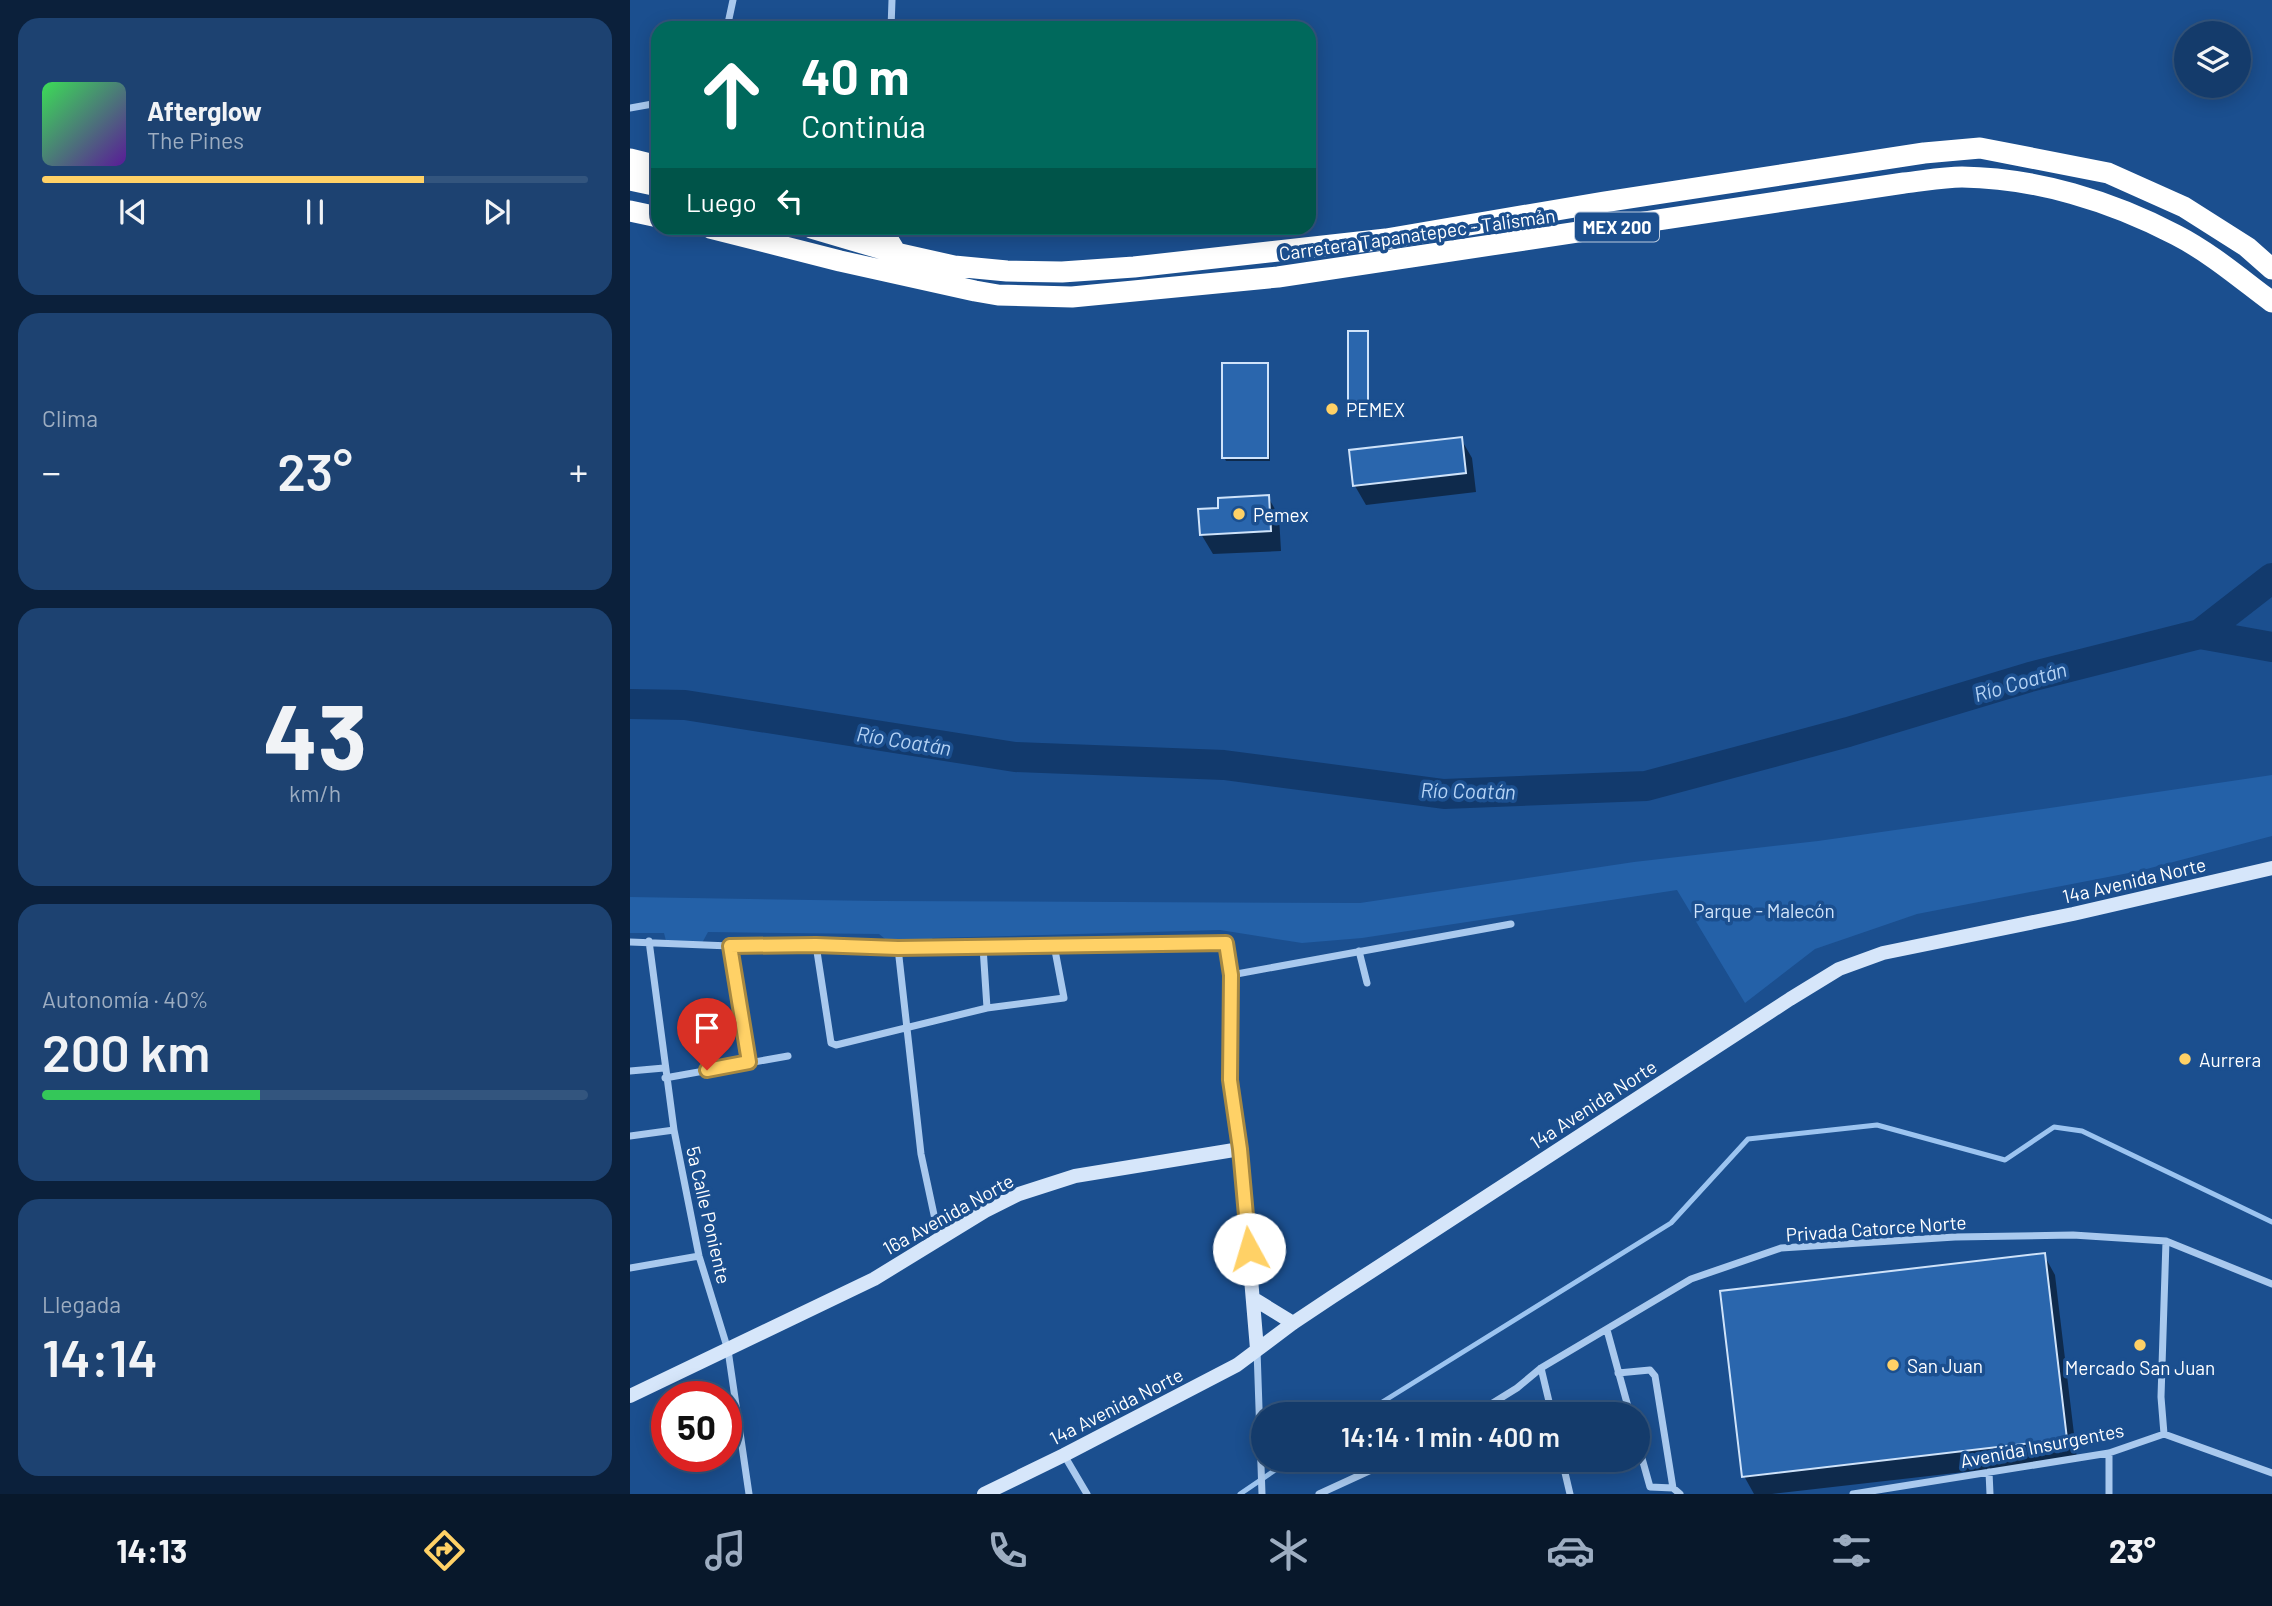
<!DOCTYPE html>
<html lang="es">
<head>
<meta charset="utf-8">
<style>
	:root { --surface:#143b6b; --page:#1d4271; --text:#f1f3f6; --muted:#9dadc1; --line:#33557e; --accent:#ffd166 }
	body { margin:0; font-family:Barlow,sans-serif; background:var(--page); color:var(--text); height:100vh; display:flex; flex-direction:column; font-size:26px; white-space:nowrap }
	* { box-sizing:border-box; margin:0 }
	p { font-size:23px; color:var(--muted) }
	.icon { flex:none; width:38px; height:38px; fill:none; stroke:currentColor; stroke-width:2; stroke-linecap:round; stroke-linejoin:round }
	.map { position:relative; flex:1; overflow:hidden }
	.details { display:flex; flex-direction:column; gap:18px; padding:18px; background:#0b203b; width:630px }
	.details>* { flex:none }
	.guide { position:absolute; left:21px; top:21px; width:665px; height:214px; border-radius:21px; box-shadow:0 4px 18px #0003,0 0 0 2px var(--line); background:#00695c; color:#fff; overflow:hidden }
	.buttons { position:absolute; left:1544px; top:21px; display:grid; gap:14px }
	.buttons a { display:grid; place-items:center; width:77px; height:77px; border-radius:50%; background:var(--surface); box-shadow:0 4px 18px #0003,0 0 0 2px var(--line); font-size:35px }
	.speed { position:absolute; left:21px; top:1381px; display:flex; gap:14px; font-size:35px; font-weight:700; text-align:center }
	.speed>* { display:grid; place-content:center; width:91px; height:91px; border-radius:50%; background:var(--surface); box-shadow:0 4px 18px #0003,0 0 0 2px var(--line); line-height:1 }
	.speed .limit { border:10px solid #d22; background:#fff; color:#111 }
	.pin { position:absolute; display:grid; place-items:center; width:60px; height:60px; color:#fff; margin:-72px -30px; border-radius:50% 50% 50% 0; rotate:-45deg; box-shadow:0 0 7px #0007 }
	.pin .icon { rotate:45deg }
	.me { position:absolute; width:77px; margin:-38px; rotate:354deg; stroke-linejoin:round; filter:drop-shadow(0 0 5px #0008) }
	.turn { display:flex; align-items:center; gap:24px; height:147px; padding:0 35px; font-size:32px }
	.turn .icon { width:91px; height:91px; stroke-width:2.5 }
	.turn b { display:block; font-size:49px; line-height:60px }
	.then { display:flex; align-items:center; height:66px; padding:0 35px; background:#0003; gap:14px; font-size:26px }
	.big { font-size:52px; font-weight:600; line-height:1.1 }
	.details .card { flex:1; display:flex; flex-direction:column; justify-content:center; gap:10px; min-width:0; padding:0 24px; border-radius:21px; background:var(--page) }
	.details .dial { align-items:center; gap:0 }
	.dial b { font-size:91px; line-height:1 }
	.song { display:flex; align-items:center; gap:21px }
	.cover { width:84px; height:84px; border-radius:10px; background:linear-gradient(135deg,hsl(130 70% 55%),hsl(270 70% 35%)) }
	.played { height:7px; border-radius:4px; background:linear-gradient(90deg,var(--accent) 70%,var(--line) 70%) }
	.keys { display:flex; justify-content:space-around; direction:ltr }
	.heat { display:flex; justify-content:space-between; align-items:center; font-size:38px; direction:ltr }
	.charge { height:10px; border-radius:5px; background:linear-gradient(90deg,#34c759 40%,var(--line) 0) }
	.trip { position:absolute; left:621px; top:1402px; width:399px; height:70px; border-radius:35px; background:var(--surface); box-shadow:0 4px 18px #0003,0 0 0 2px var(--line); font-weight:600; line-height:70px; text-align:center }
	.dock { display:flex; height:112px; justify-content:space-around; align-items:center; background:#08182b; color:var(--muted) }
	.dock .icon { width:49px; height:49px }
	.dock .active { color:var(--accent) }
	.dock b { font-size:32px; color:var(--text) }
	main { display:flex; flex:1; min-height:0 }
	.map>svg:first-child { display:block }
</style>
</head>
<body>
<main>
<section class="details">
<div class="card">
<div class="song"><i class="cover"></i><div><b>Afterglow</b><p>The Pines</p></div></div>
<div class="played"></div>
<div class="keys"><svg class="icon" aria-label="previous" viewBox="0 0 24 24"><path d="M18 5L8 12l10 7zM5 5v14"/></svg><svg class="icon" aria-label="pause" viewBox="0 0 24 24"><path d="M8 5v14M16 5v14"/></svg><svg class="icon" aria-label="next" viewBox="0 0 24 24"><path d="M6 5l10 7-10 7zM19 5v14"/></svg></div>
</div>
<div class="card"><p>Clima</p>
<div class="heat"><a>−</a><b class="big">23°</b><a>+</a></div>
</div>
<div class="card dial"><b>43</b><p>km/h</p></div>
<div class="card"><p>Autonomía · 40%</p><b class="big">200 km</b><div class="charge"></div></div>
<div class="card"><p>Llegada</p><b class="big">14:14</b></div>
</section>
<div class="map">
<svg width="1642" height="1494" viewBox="0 0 1642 1494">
	<rect width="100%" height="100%" fill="#1b4f8f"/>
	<path fill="#2461a8" d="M1642 775V836L1509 871 1287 914 1185 949 1115 1003 1047 890 732 938 672 943 590 930 303 938C281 952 269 951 249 934L78 932 72 943 36 941 34 933H0V897L248 901 730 903 1004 862 1188 841 1413 809Z"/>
	<path fill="#0007" d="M737 333 739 337V405H722L719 401Z
		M637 365 639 369 640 461H596L594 457Z
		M831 439 842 458 846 492 736 505 725 486Z
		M638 497 649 516 651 551 583 554 571 534 590 510Z
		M1414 1255 1425 1275 1447 1459 1142 1494H1124L1114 1476Z"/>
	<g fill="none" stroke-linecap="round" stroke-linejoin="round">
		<path stroke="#9cc4f0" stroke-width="5" d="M733 1414 1041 1223 1118 1139 1247 1125 1375 1160 1424 1127 1452 1131 1642 1222
			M610 1494 660 1460"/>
		<path stroke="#123a6d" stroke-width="30" d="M1570 634 1642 647
			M0 704 55 705 385 757 594 765 814 794 1016 786 1218 732 1400 677 1570 634 1642 578"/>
	</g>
	<path fill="#2a66ad" stroke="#cfe3fa" stroke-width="2" d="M718 331H738V402L718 401Z
		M592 363H638V458H592Z
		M832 437 836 473 723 486 719 450Z
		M639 495 641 531 570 535 568 509 588 508V498Z
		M1415 1253 1437 1439 1112 1477 1090 1291Z"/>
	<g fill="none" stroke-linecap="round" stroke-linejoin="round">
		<path stroke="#a9c9ee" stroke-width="7" d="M97 28 103 0
			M261 28 262 0
			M0 108 28 103
			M19 941 44 1130 69 1256 98 1350 119 1494
			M0 942 100 946 186 945 268 948 596 943 601 975 600 1080 610 1148
			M186 945 201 1043 206 1045 357 1008 434 998 424 945
			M100 946 119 1062
			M353 947 357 1008
			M268 948 291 1154 309 1238
			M729 951 737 983
			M601 975 881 924
			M0 1071 34 1068
			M35 1078 158 1056
			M0 1136 44 1130
			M0 1268 69 1256
			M977 1330 1000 1414
			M627 1350 632 1494
			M911 1368 922 1414
			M988 1373 1020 1370 1025 1376 1043 1488
			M845 1414 887 1388 911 1368 1061 1279 1151 1248 1325 1237 1443 1235 1536 1241 1642 1284
			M1534 1434 1531 1397 1536 1241
			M1008 1444 1020 1487 1043 1488 1050 1494
			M434 1455 457 1494
			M932 1460 940 1494
			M1359 1472 1360 1494
			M689 1494 763 1460
			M1223 1494 1479 1453 1534 1434 1642 1473
			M1479 1494V1453"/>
		<path stroke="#d6e6fa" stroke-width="14" d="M624 1299 663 1323
			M0 1396 244 1279 355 1211 389 1194 445 1176 610 1149 627 1349
			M354 1494 434 1455 607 1365 663 1323 702 1297 1160 999 1209 969 1253 953 1443 914 1642 868"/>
		<path stroke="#fff" stroke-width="21" d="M0 159 28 166
			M0 180 28 186
			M0 211 28 217
			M80 228 210 261 345 291 368 295 442 297 648 277 1274 183C1293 181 1313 177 1332 177 1406 178 1481 201 1546 235 1581 253 1611 279 1642 302
			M181 228 266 253 324 266 377 271 432 272 504 267 756 239 974 202 1294 153 1350 148 1478 173 1554 207 1617 247 1642 269
			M251 228 266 253"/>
	</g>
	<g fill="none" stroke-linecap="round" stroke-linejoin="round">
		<g stroke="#a68842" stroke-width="18">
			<path id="route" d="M77 1070 119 1062 100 946 186 945 268 948 596 943 601 975 600 1080 610 1149 619 1249"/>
		</g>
		<use href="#route" stroke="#ffd166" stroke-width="12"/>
	</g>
	<g fill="#ffd166" stroke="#1b4f8f" stroke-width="2.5">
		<circle cx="702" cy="409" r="7"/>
		<circle cx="609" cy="514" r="7"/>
		<circle cx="1555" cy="1059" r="7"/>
		<circle cx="1510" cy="1345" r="7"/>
		<circle cx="1263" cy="1365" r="7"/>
	</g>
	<g text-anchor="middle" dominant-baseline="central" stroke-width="7" stroke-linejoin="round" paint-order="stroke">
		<rect fill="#1b4f8f" stroke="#bbcadd" stroke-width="2" x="945" y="212.5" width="84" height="29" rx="5"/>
		<g font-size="18" font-weight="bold" fill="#fff">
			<text x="987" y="227">MEX 200</text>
		</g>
		<g font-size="19" fill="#fff" stroke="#1b4f8f">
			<text transform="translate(787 234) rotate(-8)">Carretera Tapanatepec - Talismán</text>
			<text transform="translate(1504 880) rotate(-13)">14a Avenida Norte</text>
			<text transform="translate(963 1104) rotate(-33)">14a Avenida Norte</text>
			<text transform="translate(318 1214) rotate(-29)">16a Avenida Norte</text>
			<text transform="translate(79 1215) rotate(77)">5a Calle Poniente</text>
			<text transform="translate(1246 1228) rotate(-4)">Privada Catorce Norte</text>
			<text transform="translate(486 1406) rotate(-27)">14a Avenida Norte</text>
			<text transform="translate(1412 1445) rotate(-11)">Avenida Insurgentes</text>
		</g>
		<g font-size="19" fill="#fff" stroke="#1b4f8f" text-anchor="start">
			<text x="716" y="409">PEMEX</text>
			<text x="623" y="514">Pemex</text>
			<text x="1569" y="1059">Aurrera</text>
			<text x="1277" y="1365">San Juan</text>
			<text x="1510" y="1367" text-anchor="middle">Mercado San Juan</text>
		</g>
		<g font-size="19" fill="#cfe3fa" stroke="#1b4f8f">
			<text x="1134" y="910">Parque - Malecón</text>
		</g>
		<g font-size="21" font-style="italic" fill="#b5d3f5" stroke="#1b4f8f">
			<text transform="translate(1390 681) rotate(-16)">Río Coatán</text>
			<text transform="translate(274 740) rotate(9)">Río Coatán</text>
			<text transform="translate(838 790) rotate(1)">Río Coatán</text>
		</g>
	</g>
</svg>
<div class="buttons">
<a><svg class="icon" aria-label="layers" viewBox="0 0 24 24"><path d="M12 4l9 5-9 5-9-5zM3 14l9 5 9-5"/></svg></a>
</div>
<div class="speed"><div class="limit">50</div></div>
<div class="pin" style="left:77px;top:1070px;background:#d93025"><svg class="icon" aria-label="arrive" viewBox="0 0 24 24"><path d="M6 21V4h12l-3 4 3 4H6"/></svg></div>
<svg class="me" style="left:619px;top:1249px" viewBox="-20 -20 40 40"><circle r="19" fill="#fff"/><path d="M0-13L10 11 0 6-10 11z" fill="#ffd166"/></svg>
<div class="trip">14:14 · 1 min · 400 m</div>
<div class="guide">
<div class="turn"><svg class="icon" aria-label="ahead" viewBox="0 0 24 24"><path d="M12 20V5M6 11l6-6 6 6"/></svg><div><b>40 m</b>Continúa</div></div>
<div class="then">Luego<svg class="icon" aria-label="left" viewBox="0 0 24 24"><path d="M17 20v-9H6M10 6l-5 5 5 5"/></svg></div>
</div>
</div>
</main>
<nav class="dock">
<b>14:13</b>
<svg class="icon active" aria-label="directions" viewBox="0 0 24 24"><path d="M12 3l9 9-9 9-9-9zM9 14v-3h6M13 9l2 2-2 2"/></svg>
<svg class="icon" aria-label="music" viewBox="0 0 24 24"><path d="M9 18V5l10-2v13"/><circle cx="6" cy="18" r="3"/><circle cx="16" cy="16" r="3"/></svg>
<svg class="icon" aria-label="phone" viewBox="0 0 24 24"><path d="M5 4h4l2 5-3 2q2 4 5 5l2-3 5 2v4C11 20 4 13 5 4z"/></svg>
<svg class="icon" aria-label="climate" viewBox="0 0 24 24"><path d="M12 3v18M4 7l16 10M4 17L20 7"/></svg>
<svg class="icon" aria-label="car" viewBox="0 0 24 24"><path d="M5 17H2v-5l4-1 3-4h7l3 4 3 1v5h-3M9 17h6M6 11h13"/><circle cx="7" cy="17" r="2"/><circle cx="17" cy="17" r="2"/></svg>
<svg class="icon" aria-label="filters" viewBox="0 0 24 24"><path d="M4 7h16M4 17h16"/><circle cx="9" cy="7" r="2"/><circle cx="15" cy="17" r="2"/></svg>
<b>23°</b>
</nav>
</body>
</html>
